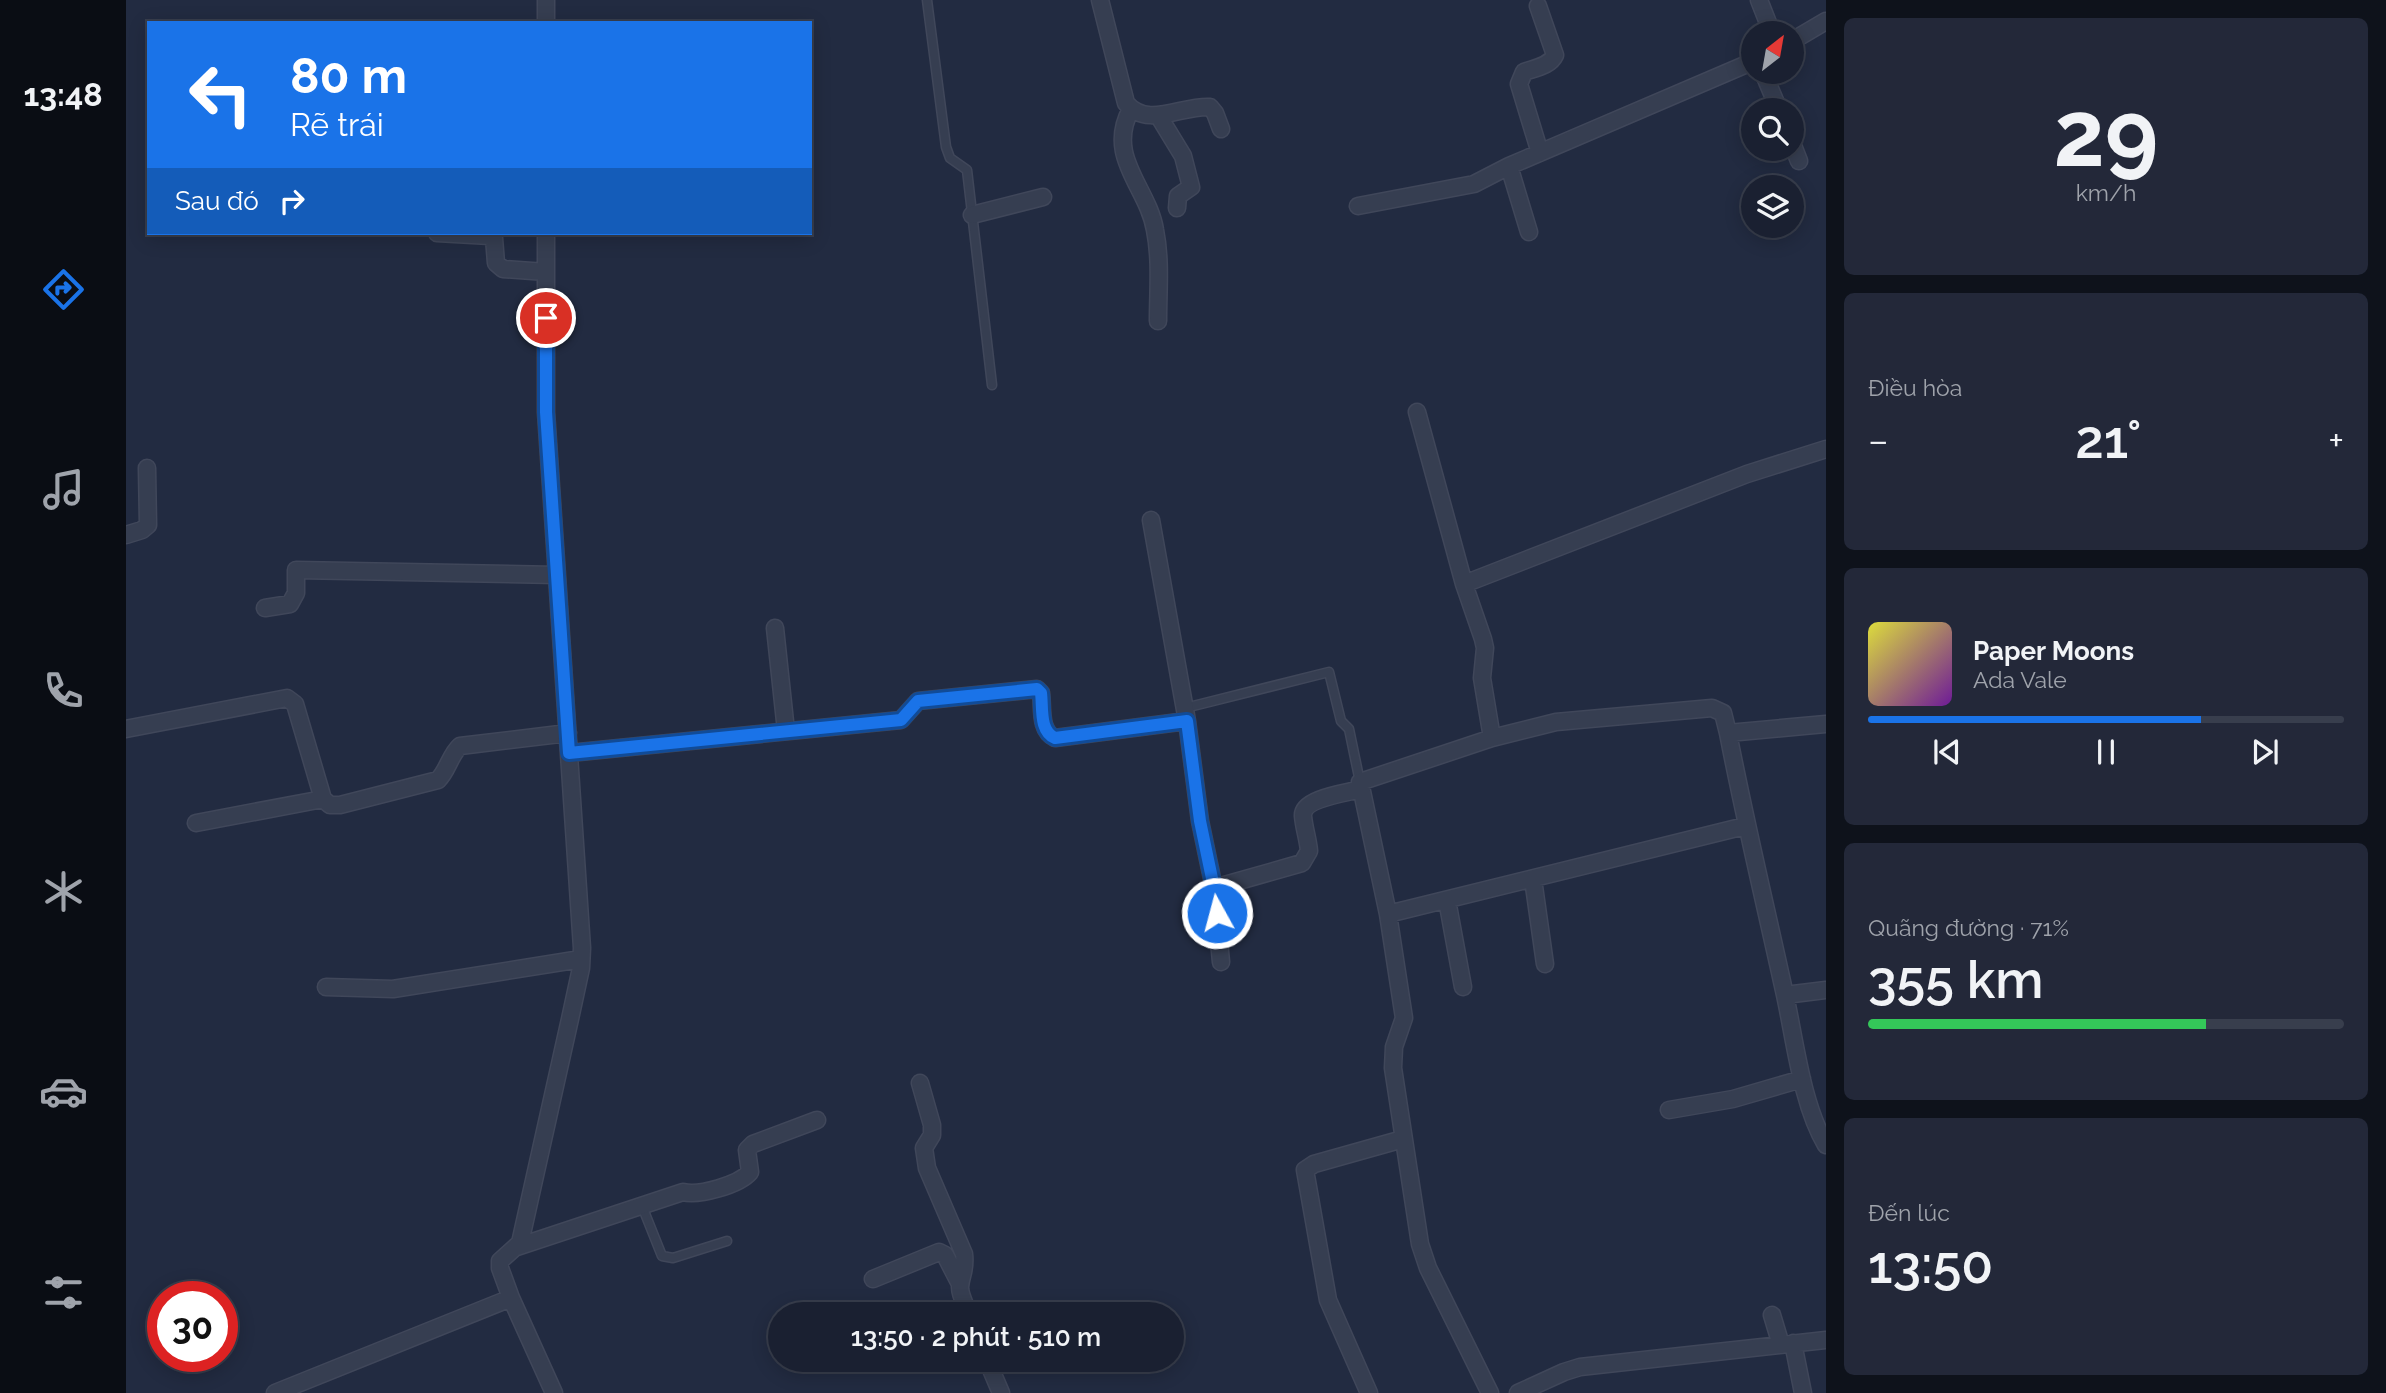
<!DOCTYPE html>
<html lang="vi">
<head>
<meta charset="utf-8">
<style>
	:root { --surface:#1a2031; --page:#232839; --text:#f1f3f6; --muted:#9fa3ab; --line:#383e4d; --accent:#1a73e8 }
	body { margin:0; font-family:Raleway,sans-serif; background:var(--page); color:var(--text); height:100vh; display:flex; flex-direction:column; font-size:26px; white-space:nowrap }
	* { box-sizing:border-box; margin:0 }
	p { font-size:23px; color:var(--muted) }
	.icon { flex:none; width:38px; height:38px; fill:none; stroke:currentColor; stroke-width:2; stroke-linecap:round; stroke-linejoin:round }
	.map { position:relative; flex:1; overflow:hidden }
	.panel { display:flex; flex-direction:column; gap:18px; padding:18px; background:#0e121b; width:560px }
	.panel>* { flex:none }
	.hud { position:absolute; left:21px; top:21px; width:665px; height:214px; border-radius:0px; box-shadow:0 4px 18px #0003,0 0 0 2px var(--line); background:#1a73e8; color:#fff; overflow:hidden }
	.needle { width:46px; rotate:31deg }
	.buttons { position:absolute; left:1615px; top:21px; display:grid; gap:14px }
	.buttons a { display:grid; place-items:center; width:63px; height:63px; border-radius:50%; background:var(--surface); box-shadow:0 4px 18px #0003,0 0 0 2px var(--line); font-size:35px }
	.speed { position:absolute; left:21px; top:1281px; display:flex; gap:14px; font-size:35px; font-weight:700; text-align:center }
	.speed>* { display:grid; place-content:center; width:91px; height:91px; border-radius:50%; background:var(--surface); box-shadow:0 4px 18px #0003,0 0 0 2px var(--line); line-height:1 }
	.speed .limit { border:10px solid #d22; background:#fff; color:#111 }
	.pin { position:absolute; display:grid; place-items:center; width:60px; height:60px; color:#fff; margin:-30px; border:4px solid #fff; border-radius:50%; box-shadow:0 2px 7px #0007 }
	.me { position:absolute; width:77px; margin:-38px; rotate:353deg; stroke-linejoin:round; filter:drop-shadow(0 0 5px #0008) }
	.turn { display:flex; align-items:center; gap:24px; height:147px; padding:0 28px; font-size:32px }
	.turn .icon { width:91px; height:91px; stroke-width:2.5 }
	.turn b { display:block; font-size:49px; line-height:60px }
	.then { display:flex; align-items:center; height:66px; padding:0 28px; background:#0003; gap:14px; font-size:26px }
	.big { font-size:52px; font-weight:600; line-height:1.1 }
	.panel .tile { flex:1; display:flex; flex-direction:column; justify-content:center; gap:10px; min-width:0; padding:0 24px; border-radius:10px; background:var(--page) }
	.panel .dial { align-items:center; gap:0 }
	.dial b { font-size:91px; line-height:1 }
	.song { display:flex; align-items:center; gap:21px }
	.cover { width:84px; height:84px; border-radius:10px; background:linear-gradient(135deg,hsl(60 70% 55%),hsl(280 70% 35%)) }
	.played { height:7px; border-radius:4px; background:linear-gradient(90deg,var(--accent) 70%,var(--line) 70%) }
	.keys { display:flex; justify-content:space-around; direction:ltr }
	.heat { display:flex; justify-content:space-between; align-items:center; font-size:38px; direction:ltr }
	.charge { height:10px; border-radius:5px; background:linear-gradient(90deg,#34c759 71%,var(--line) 0) }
	.trip { position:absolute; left:642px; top:1302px; width:416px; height:70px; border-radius:35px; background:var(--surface); box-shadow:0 4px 18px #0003,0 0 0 2px var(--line); font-weight:600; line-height:70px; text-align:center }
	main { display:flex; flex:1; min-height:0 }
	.menu { display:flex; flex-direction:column; width:126px; justify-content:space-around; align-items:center; background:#0a0d14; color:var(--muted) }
	.menu .icon { width:49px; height:49px }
	.menu .on { color:var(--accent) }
	.menu b { font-size:32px; color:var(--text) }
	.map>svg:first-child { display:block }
</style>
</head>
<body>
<main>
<nav class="menu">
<b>13:48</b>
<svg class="icon on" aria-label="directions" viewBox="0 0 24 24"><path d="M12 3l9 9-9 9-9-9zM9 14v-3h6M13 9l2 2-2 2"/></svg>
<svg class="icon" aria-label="music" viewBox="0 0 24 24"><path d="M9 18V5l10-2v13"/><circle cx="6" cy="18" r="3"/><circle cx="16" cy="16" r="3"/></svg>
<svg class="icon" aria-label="phone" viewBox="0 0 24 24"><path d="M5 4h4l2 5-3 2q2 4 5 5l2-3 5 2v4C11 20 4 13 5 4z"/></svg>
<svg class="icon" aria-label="climate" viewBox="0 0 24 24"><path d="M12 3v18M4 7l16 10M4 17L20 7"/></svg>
<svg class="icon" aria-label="car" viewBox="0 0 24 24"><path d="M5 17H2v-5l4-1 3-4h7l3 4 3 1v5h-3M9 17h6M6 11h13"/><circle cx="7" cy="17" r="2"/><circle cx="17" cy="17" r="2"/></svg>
<svg class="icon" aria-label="filters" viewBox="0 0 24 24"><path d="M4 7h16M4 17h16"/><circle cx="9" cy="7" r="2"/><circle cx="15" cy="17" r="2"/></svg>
</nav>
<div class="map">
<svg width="1700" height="1393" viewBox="0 0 1700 1393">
	<rect width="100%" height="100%" fill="#222b41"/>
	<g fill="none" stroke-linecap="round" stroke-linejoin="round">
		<g stroke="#40475a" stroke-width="11">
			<path id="lane" d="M801 0 820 147 824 158 841 170 866 385
				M1059 708 1203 672 1215 721 1223 729 1234 782
				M516 1206 536 1256 547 1258 601 1241"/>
		</g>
		<g stroke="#40475a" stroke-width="19">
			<path id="street" d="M420 0V23
				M974 0 1000 103C1021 129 1056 105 1084 107L1089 113 1095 129
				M1633 0 1646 33
				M1412 6 1429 55C1424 66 1409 68 1398 72L1393 84 1414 153
				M1666 41 1700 21
				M1637 72 1653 110
				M1005 109C979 157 1022 187 1029 230 1035 260 1032 291 1032 321
				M1032 115 1057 156 1065 187 1052 196 1051 208
				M1666 143 1673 161
				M1383 166 1403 232
				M1232 206 1348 184 1383 166 1628 61
				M846 215 917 197
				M311 233 364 236 368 238 370 263 377 269 420 272
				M1291 412 1338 584 1357 639 1359 648 1356 678 1366 738
				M0 535 16 530 22 525 21 468
				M1338 584 1621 474 1700 449
				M139 608 164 604 170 593V570L431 575
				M649 628 660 731
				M1061 721 1074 821 1088 888 1095 962
				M0 729 161 698 169 704 197 799 204 805H214L312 780C322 770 324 755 334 746L442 733
				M1602 733C1619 821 1640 908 1659 995 1669 1041 1676 1105 1700 1145
				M443 753 775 720 792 701 911 689 915 693C917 708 913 731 929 738L1061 721 1025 520
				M70 823 197 799
				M1407 879 1419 964
				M1088 888 1176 863 1183 851C1182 839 1178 828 1177 816 1176 798 1221 793 1235 789
				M1321 900 1337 987
				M1262 914 1619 826
				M200 987 267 989 455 959
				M1659 995 1700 990
				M794 1083 806 1125V1135L798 1148 801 1168 838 1254C840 1271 835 1274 834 1287 834 1296 840 1306 843 1314
				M1543 1110 1607 1099 1676 1079
				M391 1247 557 1192C573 1196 613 1185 624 1172L621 1150 627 1144 691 1120
				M747 1279 813 1252 819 1255 834 1284
				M385 1298 428 1393
				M1646 1315 1655 1345
				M1667 1343 1677 1393
				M861 1360 875 1393
				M149 1393 385 1298 374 1268V1261L394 1243 444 1019 455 968 456 948 420 412V233
				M1243 1393 1202 1300 1179 1170 1188 1164 1277 1139
				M1364 1393 1302 1268 1294 1244 1267 1068 1268 1047 1278 1018 1262 914 1234 782 1366 738 1430 722 1586 708 1597 713 1602 733 1700 724
				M1392 1393 1438 1372 1454 1367 1700 1340"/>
		</g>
		<use href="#lane" stroke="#363e51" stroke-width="8"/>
		<use href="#street" stroke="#363e51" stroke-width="16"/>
	</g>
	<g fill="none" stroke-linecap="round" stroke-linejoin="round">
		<g stroke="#114b97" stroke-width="18">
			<path id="route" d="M420 318V412L443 753 775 720 792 701 911 689 915 693C917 708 913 731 929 738L1061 721 1074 821 1088 888 1091 913"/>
		</g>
		<use href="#route" stroke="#1a73e8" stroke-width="12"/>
	</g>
</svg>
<div class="buttons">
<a><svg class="needle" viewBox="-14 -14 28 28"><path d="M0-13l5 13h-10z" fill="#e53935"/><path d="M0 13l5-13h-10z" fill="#9fa3ab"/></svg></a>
<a><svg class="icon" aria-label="search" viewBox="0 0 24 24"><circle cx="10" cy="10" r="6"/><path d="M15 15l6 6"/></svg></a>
<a><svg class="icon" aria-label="layers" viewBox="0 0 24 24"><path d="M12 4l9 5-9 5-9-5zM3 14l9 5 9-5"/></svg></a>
</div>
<div class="speed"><div class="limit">30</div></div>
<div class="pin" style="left:420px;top:318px;background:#d93025"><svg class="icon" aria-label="arrive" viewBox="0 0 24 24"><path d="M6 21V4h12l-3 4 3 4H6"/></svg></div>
<svg class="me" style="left:1091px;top:913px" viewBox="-20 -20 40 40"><circle r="17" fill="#1a73e8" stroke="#fff" stroke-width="3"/><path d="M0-11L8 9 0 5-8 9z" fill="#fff"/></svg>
<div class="trip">13:50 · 2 phút · 510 m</div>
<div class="hud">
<div class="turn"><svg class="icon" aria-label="left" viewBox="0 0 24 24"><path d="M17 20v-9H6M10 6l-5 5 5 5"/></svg><div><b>80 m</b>Rẽ trái</div></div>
<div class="then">Sau đó<svg class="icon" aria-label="right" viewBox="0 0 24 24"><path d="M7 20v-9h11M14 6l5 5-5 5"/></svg></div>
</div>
</div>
<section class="panel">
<div class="tile dial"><b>29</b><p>km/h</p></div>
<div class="tile"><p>Điều hòa</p>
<div class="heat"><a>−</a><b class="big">21°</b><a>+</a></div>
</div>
<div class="tile">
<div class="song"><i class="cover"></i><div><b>Paper Moons</b><p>Ada Vale</p></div></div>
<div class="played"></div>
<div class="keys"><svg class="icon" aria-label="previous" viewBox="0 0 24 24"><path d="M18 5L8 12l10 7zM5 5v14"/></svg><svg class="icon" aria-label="pause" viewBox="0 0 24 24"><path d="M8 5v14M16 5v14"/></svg><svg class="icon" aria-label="next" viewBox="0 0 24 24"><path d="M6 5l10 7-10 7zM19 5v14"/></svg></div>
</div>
<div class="tile"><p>Quãng đường · 71%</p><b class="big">355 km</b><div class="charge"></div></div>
<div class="tile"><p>Đến lúc</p><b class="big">13:50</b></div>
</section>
</main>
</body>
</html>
